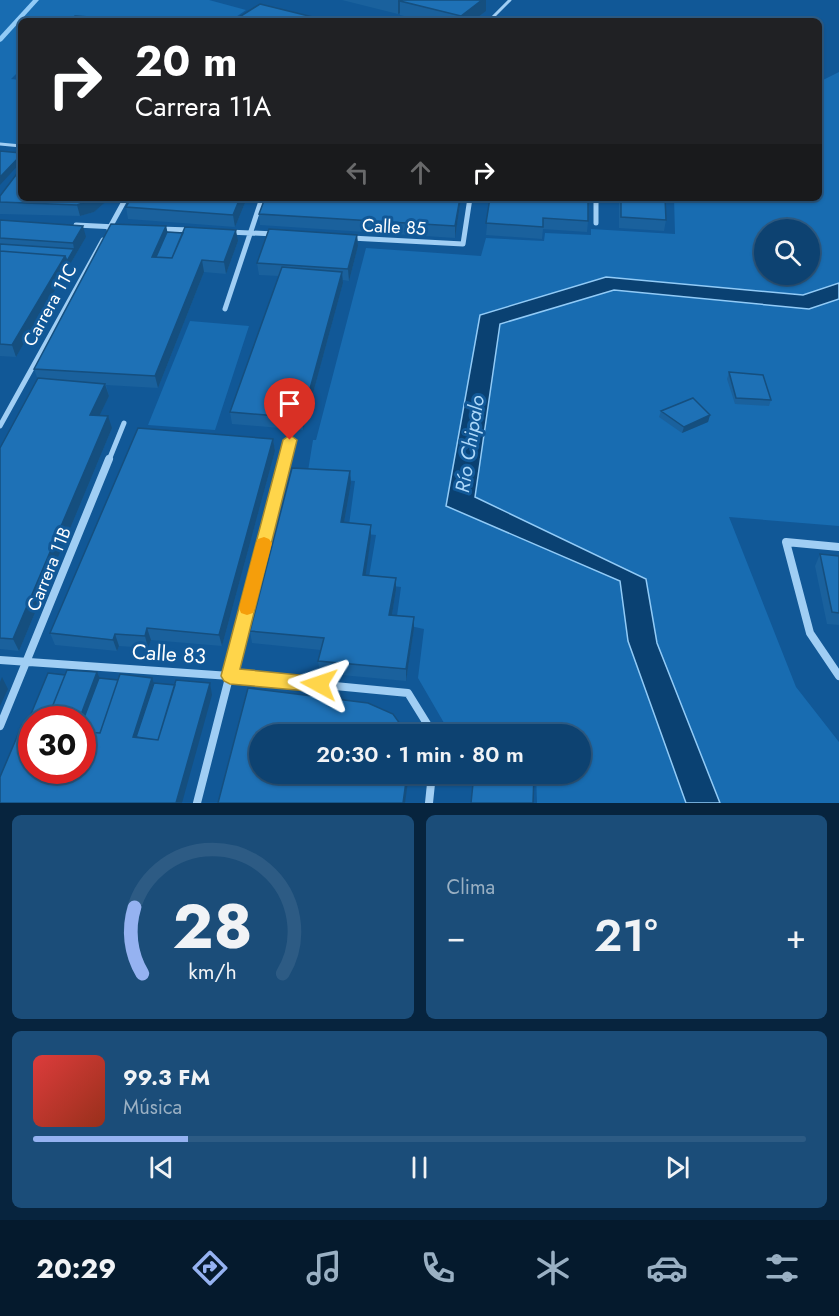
<!DOCTYPE html>
<html lang="es">
<head>
<meta charset="utf-8">
<style>
	:root { --surface:#0d4271; --page:#1b4d79; --text:#f1f3f6; --muted:#9ab0c3; --line:#2d5b84; --accent:#95b2f1 }
	body { margin:0; font-family:Jost,sans-serif; background:var(--page); color:var(--text); height:100vh; display:flex; flex-direction:column; font-size:22px; white-space:nowrap }
	* { box-sizing:border-box; margin:0 }
	p { font-size:20px; color:var(--muted) }
	.icon { flex:none; width:33px; height:33px; fill:none; stroke:currentColor; stroke-width:2; stroke-linecap:round; stroke-linejoin:round }
	.map { position:relative; height:803px; overflow:hidden }
	.drawer { display:flex; flex-direction:column; gap:12px; padding:12px; background:#07243e; flex:1 }
	.drawer>* { flex:none }
	.top-card { position:absolute; left:18px; top:18px; width:804px; height:183px; border-radius:9px; box-shadow:0 2px 4px #0004,0 0 0 2px var(--line); background:#202124; color:#fff; overflow:hidden }
	.controls { position:absolute; left:754px; top:219px; display:grid; gap:12px }
	.controls a { display:grid; place-items:center; width:66px; height:66px; border-radius:50%; background:var(--surface); box-shadow:0 2px 4px #0004,0 0 0 2px var(--line); font-size:30px }
	.speed { position:absolute; left:18px; top:706px; display:flex; gap:12px; font-size:30px; font-weight:700; text-align:center }
	.speed>* { display:grid; place-content:center; width:78px; height:78px; border-radius:50%; background:var(--surface); box-shadow:0 2px 4px #0004,0 0 0 2px var(--line); line-height:1 }
	.speed .limit { border:9px solid #d22; background:#fff; color:#111 }
	.pin { position:absolute; display:grid; place-items:center; width:51px; height:51px; color:#fff; margin:-62px -26px; border-radius:50% 50% 50% 0; rotate:-45deg; box-shadow:0 0 6px #0007 }
	.pin .icon { rotate:45deg }
	.me { position:absolute; width:66px; margin:-33px; rotate:275deg; stroke-linejoin:round; filter:drop-shadow(0 0 4px #0008) }
	.turn { display:flex; align-items:center; gap:21px; height:126px; padding:0 18px; font-size:27px }
	.turn .icon { width:78px; height:78px; stroke-width:2.5 }
	.turn b { display:block; font-size:42px; line-height:51px }
	.lanes { display:flex; align-items:center; height:57px; padding:0 18px; background:#0003; justify-content:center; gap:30px; direction:ltr }
	.lanes .off { opacity:.35 }
	.big { font-size:45px; font-weight:600; line-height:1.1 }
	.drawer .tile { flex:1; display:flex; flex-direction:column; justify-content:center; gap:9px; min-width:0; padding:0 21px; border-radius:9px; background:var(--page) }
	.drawer .dial { align-items:center; gap:0 }
	.dial svg { height:156px; overflow:visible; fill:none; stroke:var(--line); stroke-width:7; stroke-linecap:round; text-anchor:middle }
	.dial text { fill:var(--text); stroke:none }
	.song { display:flex; align-items:center; gap:18px }
	.cover { width:72px; height:72px; border-radius:9px; background:linear-gradient(135deg,hsl(0 70% 55%),hsl(10 70% 35%)) }
	.played { height:6px; border-radius:3px; background:linear-gradient(90deg,var(--accent) 20%,var(--line) 20%) }
	.keys { display:flex; justify-content:space-around; direction:ltr }
	.heat { display:flex; justify-content:space-between; align-items:center; font-size:33px; direction:ltr }
	.drawer .tiles { flex:1; display:grid; gap:12px; grid-template-columns:1fr 1fr }
	.tile:last-child { grid-column:span 2 }
	.trip { position:absolute; left:249px; top:724px; width:342px; height:60px; border-radius:30px; background:var(--surface); box-shadow:0 2px 4px #0004,0 0 0 2px var(--line); font-weight:600; line-height:60px; text-align:center }
	.dock { display:flex; height:96px; justify-content:space-around; align-items:center; background:#051a2d; color:var(--muted) }
	.dock .icon { width:42px; height:42px }
	.dock .selected { color:var(--accent) }
	.dock b { font-size:27px; color:var(--text) }
	.map>svg:first-child { display:block }
</style>
</head>
<body>
<div class="map">
<svg width="839" height="803" viewBox="0 0 839 803">
	<rect width="100%" height="100%" fill="#115897"/>
	<path fill="#186cb1" fill-rule="evenodd" d="M0 0H209L246 10 230 21H21V69L11 79 21 80V108L18 112H21V146L0 144Z
		M839 72V526L729 517 796 687 839 742V803H537L536 774H580V735H451L418 678 424 629 396 623 401 587 368 583 376 535 348 532 355 481 307 477 313 440H316L366 248 481 256 486 238 544 241 545 233 591 235V229L675 234 674 198H819V82ZM765 230H810V274H765Z
		M190 321 249 326 215 430 148 425Z"/>
	<path fill="#0a4172" stroke="#92cbf7" stroke-width="1.5" d="M606 277 803 295 839 283V299L809 309 614 290 500 324 475 497 646 579 657 643 720 803H686L628 641 620 581 446 506 480 315Z"/>
	<g fill="none" stroke-linecap="round" stroke-linejoin="round">
		<path fill="#92cbf7" fill-rule="evenodd" d="M33 0H39L2 41 0 42V36Z"/>
		<path stroke="#a0cef4" stroke-width="3" d="M489 21 510 0
			M0 144 21 146"/>
		<path stroke="#a0cef4" stroke-width="5" d="M596 198V223
			M76 225 116 227
			M109 229 126 198
			M159 229 191 230
			M228 232 275 234
			M351 238 463 244 470 198
			M225 309 262 198
			M0 426 103 240
			M109 460 124 423
			M285 460 290 440"/>
		<path stroke="#a0cef4" stroke-width="8" d="M839 547 786 542 810 633 839 676
			M0 660 230 676 408 693 434 735
			M0 726 109 459
			M197 803 285 459
			M429 803 432 774"/>
	</g>
	<path fill="#1a619d" d="M342 0H486V11L473 21H423L400 15V13L398 14Z
		M0 196 110 198 94 212 80 216 0 214Z
		M247 198 235 227 128 219 126 207Z
		M461 198 455 238 260 225 259 214Z
		M490 198 588 221 587 232 543 229 542 239 486 235Z
		M619 198H665L666 220 664 231 619 228Z
		M0 220 86 237 16 357 0 356Z
		M166 226 167 232 238 241 226 274 204 272 158 388 106 385 109 396 99 416 112 428 19 651 0 649V448L38 380 34 369Z
		M357 235 358 246 349 281 343 280V283L303 430 232 424 230 412 279 276 259 275 257 263Z
		M729 372 771 400 769 406 735 404 727 379Z
		M661 411 710 415 708 422 682 433 659 417Z
		M273 439 275 451 222 646 151 640 148 648 119 646 117 651 55 645 50 633Z
		M350 471 351 483 344 523 371 525V537L365 575 396 590 392 615 414 629 406 681 320 673 318 661 321 650 252 643 250 631Z
		M820 554 839 556V625L827 624 815 566Z"/>
	<path fill="#154f7f" d="M398 0H418L400 1V13L398 14Z
		M482 0H486V11L473 21H461V16Z
		M21 155V162L0 185V177Z
		M94 198H110L94 212 80 216 77 205Z
		M240 198H247L235 227 233 215Z
		M460 198H461L455 238V226Z
		M83 226 86 237 16 357 12 345 65 256 74 249 73 243Z
		M166 226 169 238 157 263 152 257Z
		M236 230 238 241 226 274 224 262Z
		M357 235 358 246 349 281 348 269Z
		M202 260 204 272 158 388 155 376Z
		M342 272 343 283 303 430 302 418Z
		M105 384 109 396 94 427 90 415Z
		M710 415 708 422 682 433 684 427Z
		M108 416 112 428 19 651 13 639Z
		M273 439 275 451 222 646 219 635Z
		M350 471 351 483 342 534 341 522Z
		M371 525V537L364 586 363 575Z
		M396 578V590L390 627 389 615Z
		M414 617V629L406 681V669Z
		M147 628 151 640 148 648 145 636Z
		M115 634 119 646 117 651 113 640Z
		M97 672 102 684 82 736V720H79Z
		M2 677 8 689 0 706V682Z
		M152 678 156 689 139 743 133 737Z
		M210 683 212 695 182 803H176Z
		M407 774H409L405 803H403Z"/>
	<path fill="#1e71b6" stroke="#154f7f" stroke-width="1.5" d="M401 0H482L461 16 400 1Z
		M260 4 329 21H244L236 19Z
		M75 16 118 19 116 21H69Z
		M0 151 21 153V155L0 177Z
		M19 171H21V198H94L91 200 77 205 0 202V196Z
		M131 198H240L233 215 126 207Z
		M265 198H460L455 226 259 214Z
		M490 198H588V221L543 218V227L486 223Z
		M621 198H665L666 220 621 217Z
		M0 220 83 226 73 243 0 238Z
		M111 224 166 226 152 257 172 258 185 227 236 230 224 262 202 260 155 376 34 369Z
		M269 229 357 235 348 269 257 263Z
		M167 232 183 233 172 258 156 257Z
		M0 244 74 249 67 261 65 256 0 251Z
		M0 251 65 256 12 345 0 344Z
		M282 267 342 272 302 418 230 412Z
		M729 372 763 375 771 400 736 398Z
		M38 378 105 384 90 415 108 416 13 639 0 638V448Z
		M693 398 710 415 684 427 661 411Z
		M138 428 273 439 219 635 147 628 145 636 115 634 113 640 50 633Z
		M292 468 350 471 341 522 371 525 363 575 396 578 389 615 414 617 406 669 318 661 324 638 250 631Z
		M820 554 839 556V613L832 612Z
		M67 670 97 672 79 720H47Z
		M48 673 65 675 47 720H32V726H26Z
		M120 674 152 678 133 737 158 740 176 680 210 683 176 803H0V777L22 725 32 726V771H82V732L100 733Z
		M99 678 118 680 100 733 82 732V723Z
		M154 683 175 685 158 740 136 737Z
		M248 688 368 703 393 714 408 735H260V774H407L403 803H218Z
		M474 774H534L533 803H471Z"/>
	<path fill="#ffd54a" stroke="#a68a30" stroke-width="1.5" d="M290 435 297 440 240 669 319 677 325 679 328 684 325 690 319 692 230 684 224 681 221 676 283 440Z"/>
	<path fill="#f59e0b" d="M264 537 269 539 272 543 255 608 253 613 247 615 241 613 239 608 256 543 258 539Z"/>
	<g text-anchor="middle" dominant-baseline="central" stroke-width="6" stroke-linejoin="round" paint-order="stroke">
		<g font-size="18" fill="#fff" stroke="#115897">
			<text transform="translate(394 227) rotate(3)">Calle 85</text>
			<text transform="translate(50 305) rotate(-61)">Carrera 11C</text>
			<text transform="translate(49 569) rotate(-68)">Carrera 11B</text>
		</g>
		<g font-size="20" font-style="italic" fill="#add8fa" stroke="#115897">
			<text transform="translate(470 444) rotate(-81)">Río Chipalo</text>
		</g>
		<g font-size="21" fill="#fff" stroke="#115897">
			<text transform="translate(169 654) rotate(4)">Calle 83</text>
		</g>
	</g>
</svg>
<div class="controls">
<a><svg class="icon" aria-label="search" viewBox="0 0 24 24"><circle cx="10" cy="10" r="6"/><path d="M15 15l6 6"/></svg></a>
</div>
<div class="speed"><div class="limit">30</div></div>
<div class="pin" style="left:290px;top:440px;background:#d93025"><svg class="icon" aria-label="arrive" viewBox="0 0 24 24"><path d="M6 21V4h12l-3 4 3 4H6"/></svg></div>
<svg class="me" style="left:319px;top:684px" viewBox="-20 -20 40 40"><path d="M0-17L14 15 0 8-14 15z" fill="#ffd54a" stroke="#fff" stroke-width="4"/></svg>
<div class="trip">20:30 · 1 min · 80 m</div>
<div class="top-card">
<div class="turn"><svg class="icon" aria-label="right" viewBox="0 0 24 24"><path d="M7 20v-9h11M14 6l5 5-5 5"/></svg><div><b>20 m</b>Carrera 11A</div></div>
<div class="lanes"><svg class="icon off" aria-label="left" viewBox="0 0 24 24"><path d="M17 20v-9H6M10 6l-5 5 5 5"/></svg><svg class="icon off" aria-label="ahead" viewBox="0 0 24 24"><path d="M12 20V5M6 11l6-6 6 6"/></svg><svg class="icon" aria-label="right" viewBox="0 0 24 24"><path d="M7 20v-9h11M14 6l5 5-5 5"/></svg></div>
</div>
</div>
<section class="drawer">
<div class="tiles">
<div class="tile dial"><svg viewBox="0 0 100 80">
<path d="M14 69A42 42 0 1 1 86 69"/>
<path d="M14 69A42 42 0 0 1 10 35" stroke="#95b2f1"/>
<text x="50" y="56" font-size="32" font-weight="700">28</text>
<text x="50" y="72" font-size="11">km/h</text>
</svg></div>
<div class="tile"><p>Clima</p>
<div class="heat"><a>−</a><b class="big">21°</b><a>+</a></div>
</div>
<div class="tile">
<div class="song"><i class="cover"></i><div><b>99.3 FM</b><p>Música</p></div></div>
<div class="played"></div>
<div class="keys"><svg class="icon" aria-label="previous" viewBox="0 0 24 24"><path d="M18 5L8 12l10 7zM5 5v14"/></svg><svg class="icon" aria-label="pause" viewBox="0 0 24 24"><path d="M8 5v14M16 5v14"/></svg><svg class="icon" aria-label="next" viewBox="0 0 24 24"><path d="M6 5l10 7-10 7zM19 5v14"/></svg></div>
</div>
</div>
</section>
<nav class="dock">
<b>20:29</b>
<svg class="icon selected" aria-label="directions" viewBox="0 0 24 24"><path d="M12 3l9 9-9 9-9-9zM9 14v-3h6M13 9l2 2-2 2"/></svg>
<svg class="icon" aria-label="music" viewBox="0 0 24 24"><path d="M9 18V5l10-2v13"/><circle cx="6" cy="18" r="3"/><circle cx="16" cy="16" r="3"/></svg>
<svg class="icon" aria-label="phone" viewBox="0 0 24 24"><path d="M5 4h4l2 5-3 2q2 4 5 5l2-3 5 2v4C11 20 4 13 5 4z"/></svg>
<svg class="icon" aria-label="climate" viewBox="0 0 24 24"><path d="M12 3v18M4 7l16 10M4 17L20 7"/></svg>
<svg class="icon" aria-label="car" viewBox="0 0 24 24"><path d="M5 17H2v-5l4-1 3-4h7l3 4 3 1v5h-3M9 17h6M6 11h13"/><circle cx="7" cy="17" r="2"/><circle cx="17" cy="17" r="2"/></svg>
<svg class="icon" aria-label="filters" viewBox="0 0 24 24"><path d="M4 7h16M4 17h16"/><circle cx="9" cy="7" r="2"/><circle cx="15" cy="17" r="2"/></svg>
</nav>
</body>
</html>
